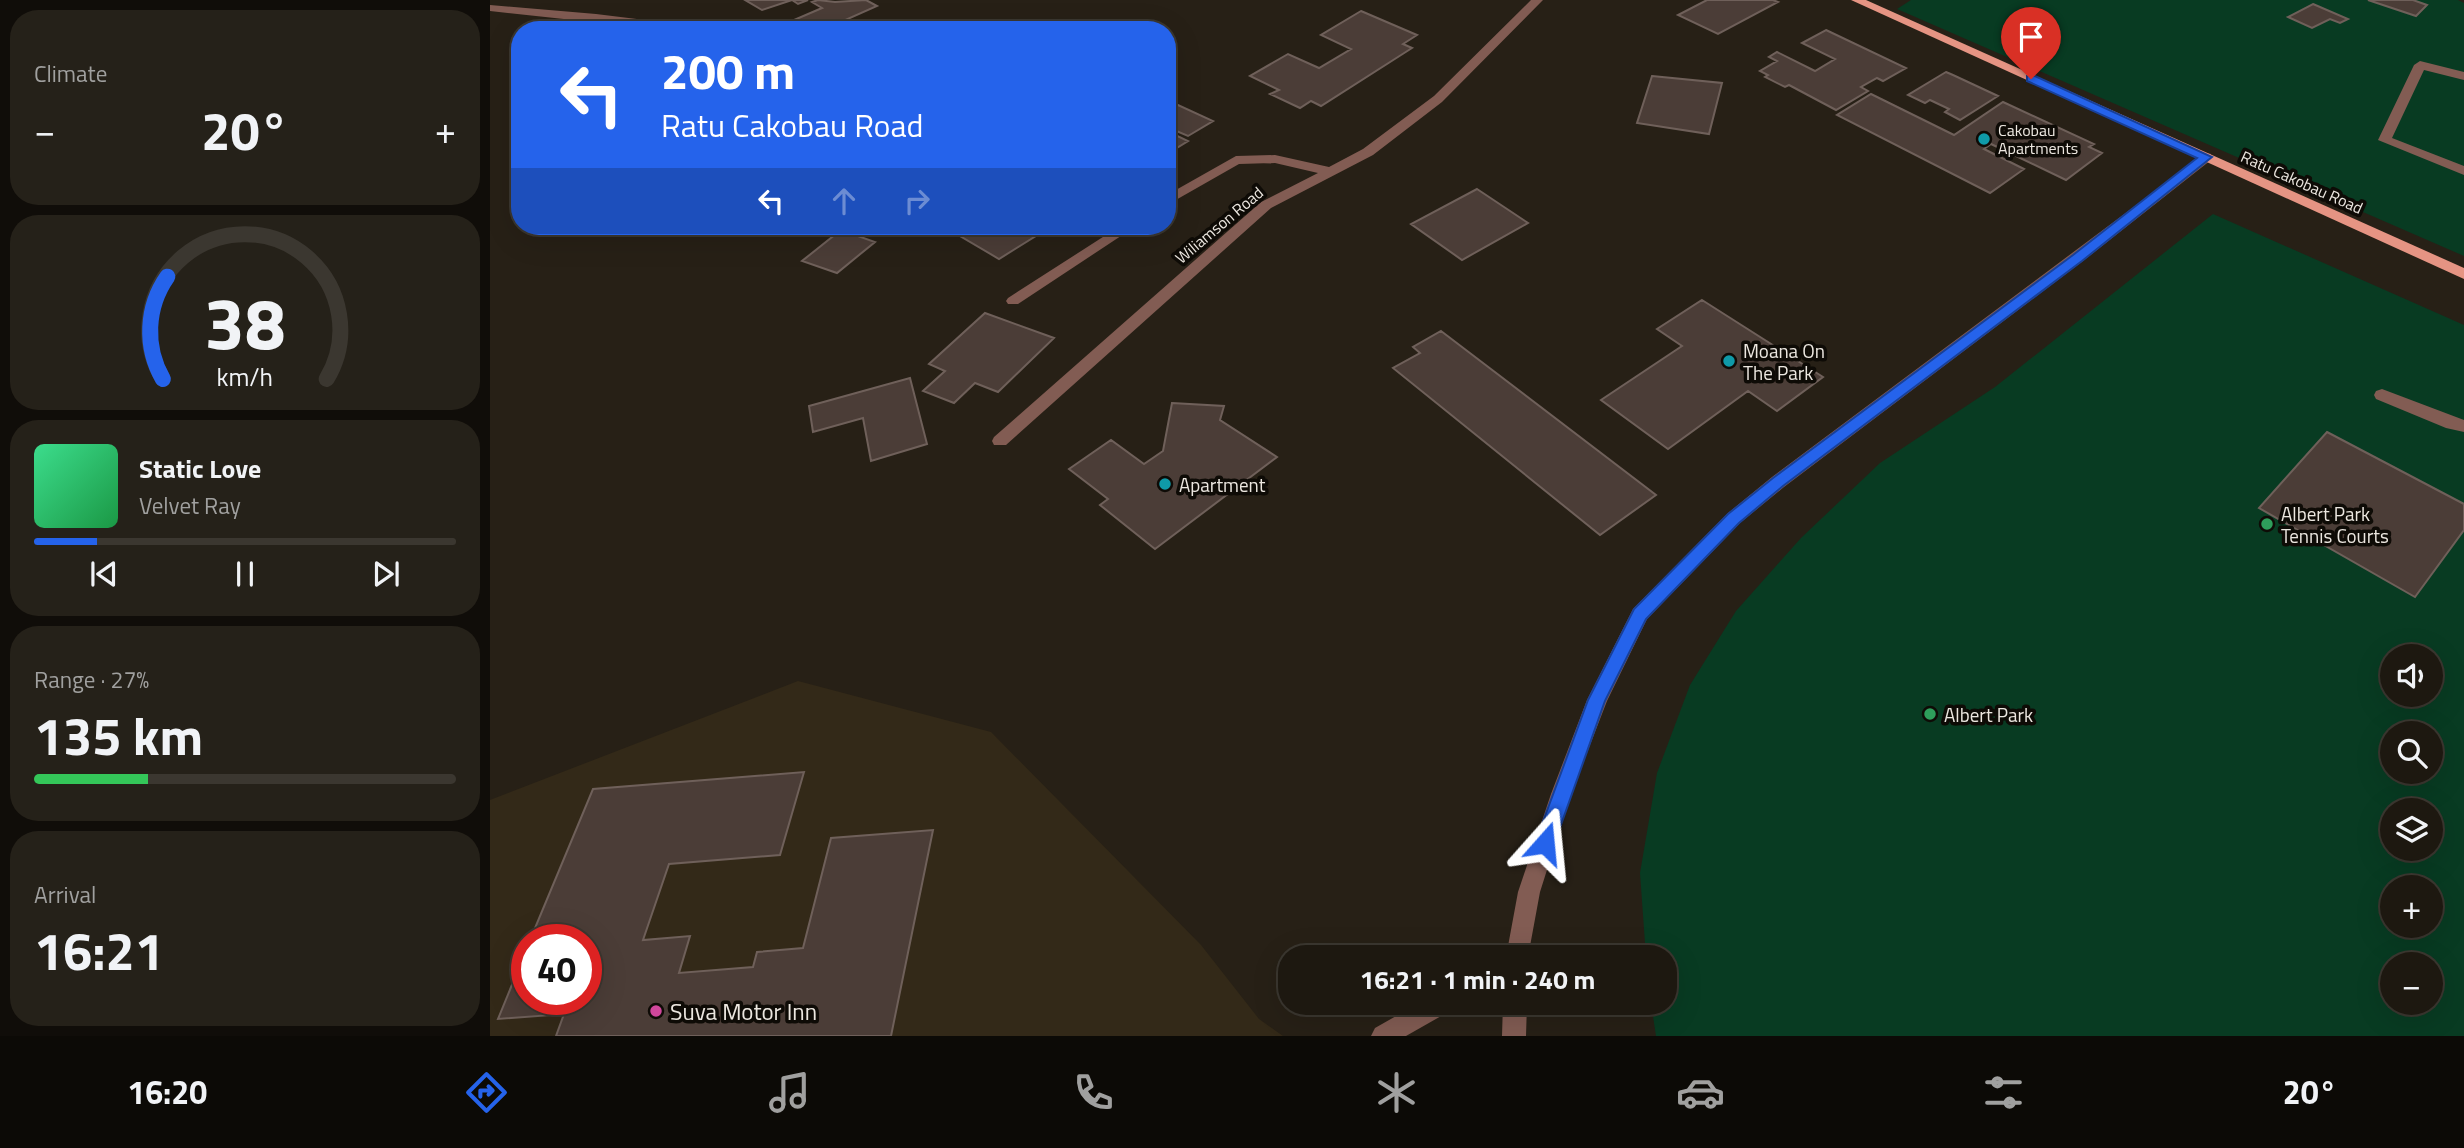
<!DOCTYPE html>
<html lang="en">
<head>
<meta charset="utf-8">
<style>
	:root { --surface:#1d1810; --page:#252119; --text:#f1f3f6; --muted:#a0a09f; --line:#3b3730; --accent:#2563eb }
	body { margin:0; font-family:"Titillium Web",sans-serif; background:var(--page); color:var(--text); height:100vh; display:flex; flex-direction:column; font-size:26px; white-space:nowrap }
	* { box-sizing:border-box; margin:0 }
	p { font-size:23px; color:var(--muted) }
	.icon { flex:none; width:38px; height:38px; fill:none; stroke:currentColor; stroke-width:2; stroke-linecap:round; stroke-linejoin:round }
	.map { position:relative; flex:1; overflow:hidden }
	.sheet { display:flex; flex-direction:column; gap:10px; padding:10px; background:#100d09; width:490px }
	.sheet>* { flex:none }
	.top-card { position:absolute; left:21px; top:21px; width:665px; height:214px; border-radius:28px; box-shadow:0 7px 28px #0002,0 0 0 2px var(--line); background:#2563eb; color:#fff; overflow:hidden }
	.fabs { position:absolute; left:1890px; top:644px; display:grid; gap:14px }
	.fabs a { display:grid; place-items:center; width:63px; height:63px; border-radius:50%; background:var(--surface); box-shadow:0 7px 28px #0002,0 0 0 2px var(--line); font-size:35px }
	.speed { position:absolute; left:21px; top:924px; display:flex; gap:14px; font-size:35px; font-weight:700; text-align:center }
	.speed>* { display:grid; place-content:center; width:91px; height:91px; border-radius:50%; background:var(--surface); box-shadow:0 7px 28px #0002,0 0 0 2px var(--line); line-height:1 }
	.speed .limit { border:10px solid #d22; background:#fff; color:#111 }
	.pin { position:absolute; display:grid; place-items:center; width:60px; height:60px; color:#fff; margin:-72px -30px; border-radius:50% 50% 50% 0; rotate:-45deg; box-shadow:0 0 7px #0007 }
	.pin .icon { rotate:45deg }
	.me { position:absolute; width:77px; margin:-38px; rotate:18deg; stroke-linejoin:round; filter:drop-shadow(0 0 5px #0008) }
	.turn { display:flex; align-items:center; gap:24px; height:147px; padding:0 35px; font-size:32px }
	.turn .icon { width:91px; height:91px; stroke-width:2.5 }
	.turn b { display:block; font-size:49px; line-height:60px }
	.lanes { display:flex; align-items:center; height:66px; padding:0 35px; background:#0003; justify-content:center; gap:35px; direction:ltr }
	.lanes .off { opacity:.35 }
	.big { font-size:52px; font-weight:700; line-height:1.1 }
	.sheet .tile { flex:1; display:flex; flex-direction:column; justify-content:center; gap:10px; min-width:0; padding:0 24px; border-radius:28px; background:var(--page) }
	.sheet .dial { align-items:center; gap:0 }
	.dial svg { height:182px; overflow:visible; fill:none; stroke:var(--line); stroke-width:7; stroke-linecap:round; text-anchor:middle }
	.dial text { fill:var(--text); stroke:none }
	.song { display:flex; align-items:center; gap:21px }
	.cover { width:84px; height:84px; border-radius:10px; background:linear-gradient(135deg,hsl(150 70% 55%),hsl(140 70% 35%)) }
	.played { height:7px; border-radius:4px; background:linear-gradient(90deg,var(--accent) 15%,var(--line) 15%) }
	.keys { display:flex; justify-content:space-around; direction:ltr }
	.heat { display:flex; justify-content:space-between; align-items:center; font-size:38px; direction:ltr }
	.charge { height:10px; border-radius:5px; background:linear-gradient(90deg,#34c759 27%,var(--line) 0) }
	.trip { position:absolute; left:788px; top:945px; width:399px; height:70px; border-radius:28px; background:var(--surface); box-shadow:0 7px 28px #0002,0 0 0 2px var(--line); font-weight:700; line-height:70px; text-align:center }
	.tabs { display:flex; height:112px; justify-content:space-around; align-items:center; background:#0c0a06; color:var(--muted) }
	.tabs .icon { width:49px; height:49px }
	.tabs .active { color:var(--accent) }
	.tabs b { font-size:32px; color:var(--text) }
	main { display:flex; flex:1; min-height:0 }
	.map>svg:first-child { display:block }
</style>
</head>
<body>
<main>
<section class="sheet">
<div class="tile"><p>Climate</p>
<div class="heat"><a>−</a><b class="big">20°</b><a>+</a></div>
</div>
<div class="tile dial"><svg viewBox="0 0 100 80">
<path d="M14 69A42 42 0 1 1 86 69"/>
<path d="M14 69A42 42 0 0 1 16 24" stroke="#2563eb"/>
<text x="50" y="56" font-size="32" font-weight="700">38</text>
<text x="50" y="72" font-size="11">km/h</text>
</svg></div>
<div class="tile">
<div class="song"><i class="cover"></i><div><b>Static Love</b><p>Velvet Ray</p></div></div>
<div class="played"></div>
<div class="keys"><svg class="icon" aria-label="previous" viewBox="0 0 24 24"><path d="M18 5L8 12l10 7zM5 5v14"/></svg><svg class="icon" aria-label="pause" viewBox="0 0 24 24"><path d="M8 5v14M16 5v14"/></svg><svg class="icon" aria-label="next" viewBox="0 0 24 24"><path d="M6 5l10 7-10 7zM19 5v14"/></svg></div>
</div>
<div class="tile"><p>Range · 27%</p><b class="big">135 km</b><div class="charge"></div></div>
<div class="tile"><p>Arrival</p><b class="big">16:21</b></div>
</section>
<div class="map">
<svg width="1974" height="1036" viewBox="0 0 1974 1036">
	<rect width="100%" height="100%" fill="#272016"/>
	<path fill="#332918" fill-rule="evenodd" d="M308 681 501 732 711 945 769 1019 793 1036H0V800ZM37 940H96V999H37Z"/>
	<path fill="#083b22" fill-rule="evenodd" d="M1421 0H1968L1974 3V256L1407 9Z
		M1723 214 1974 325V1036H1166L1161 1003H1174V957H1156L1150 873 1167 773 1200 685 1246 611 1311 538 1390 463 1505 387ZM1902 656H1941V695H1902ZM1902 733H1941V772H1902ZM1902 810H1941V849H1902ZM1902 887H1941V926H1902ZM1902 964H1941V1003H1902Z"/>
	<path fill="#4b3d37" stroke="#6f605a" stroke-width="2" d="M255 0H318L308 4 302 0 272 10Z
		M328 0 345 2 376 0 387 6 333 30H291L308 23 304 20 332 8 322 2Z
		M1217 0H1283L1288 2 1228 34 1188 15Z
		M1878 0H1923L1937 5 1926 16Z
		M1823 4 1858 19 1850 23 1840 19 1822 28 1798 17Z
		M871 11 927 35 913 44 922 48 831 106 821 101 810 108 780 94 789 90 760 76 798 54 829 68 861 49 831 35Z
		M1336 30 1416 68 1393 81 1387 78 1371 87 1378 91 1346 110 1299 85 1295 87 1275 77 1278 75 1270 71 1287 61 1279 57 1287 52 1325 71 1345 59 1312 43Z
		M1456 72 1463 75 1508 96 1470 120 1455 112 1459 109 1440 100 1435 103 1418 95Z
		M1162 76 1232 83 1219 134 1147 123Z
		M1381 94 1464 135 1513 102 1604 144 1599 147 1612 153 1576 180 1501 144 1494 149 1534 169 1500 193 1347 115Z
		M677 100 723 121 698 136 677 127Z
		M677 131 698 141 677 154Z
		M987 189 1038 223 972 260 921 224Z
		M453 226H562L509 259Z
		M351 230 385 242 347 273 312 261Z
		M1212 300 1333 377 1287 411 1258 391 1178 449 1111 400 1192 346 1167 329Z
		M495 313 564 338 508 392 485 383 464 403 433 391 455 371 439 364Z
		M951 331 1166 495 1110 535 903 368 930 353 923 347Z
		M420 378 437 444 381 461 373 418 323 432 319 406Z
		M682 403 734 406 730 420 787 457 665 549 610 505 618 499 579 469 621 440 654 464 673 451Z
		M1837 432 1974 504V530L1925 597 1769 508Z
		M314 772 290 855 179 864 153 940 200 936 189 973 263 967 267 952 313 948 341 838 443 830 401 1036H66L74 1014 8 1019 37 948V999H96V940H40L103 789Z"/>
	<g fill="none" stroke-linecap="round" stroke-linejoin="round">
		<path fill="#825c53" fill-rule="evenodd" d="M1041 0H1053L952 102 883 155 781 208 516 445H504L502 441 504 437 771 202 828 173 785 163 749 164 677 205V195L746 156 785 155 839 167 873 149 944 96Z
			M0 5 106 14 204 26 210 30H176L0 11Z
			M1930 61 1974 72V80L1934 70 1902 138 1974 166V175L1888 140 1924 65Z
			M1716 153 1721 154V160L1593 261 1294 487 1250 523 1157 619 1117 701 1081 794 1050 892 1038 957H1016L1028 892 1061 794 1097 700 1143 609 1238 513 1282 477Z
			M630 226H646L528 304H518L516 301 518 298Z
			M1892 389 1974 420V432L1956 428 1886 399 1884 395 1886 391Z
			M929 1003H964L960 1011 916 1036H881L885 1028Z
			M1013 1003H1037L1036 1036H1012Z"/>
		<path fill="#e59483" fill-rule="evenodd" d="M1361 0H1376L1974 268V279Z"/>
	</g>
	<path fill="#2563eb" stroke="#184099" stroke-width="2" d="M1537 76H1545L1722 157 1592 261 1293 486 1249 523 1156 619 1115 701 1062 850 1055 852 1048 850 1045 843 1098 700 1144 609 1238 514 1283 478 1583 255 1707 158 1537 81Z"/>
	<g fill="#0f9aa8" stroke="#0e0b06" stroke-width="2.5">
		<circle cx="1494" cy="139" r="7"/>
		<circle cx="1239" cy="361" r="7"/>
		<circle cx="675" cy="484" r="7"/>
	</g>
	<g fill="#2e9e5b" stroke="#0e0b06" stroke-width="2.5">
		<circle cx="1777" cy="524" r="7"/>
		<circle cx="1440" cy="714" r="7"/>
	</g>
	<circle fill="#d1479c" stroke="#0e0b06" stroke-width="2.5" cx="166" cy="1011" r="7"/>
	<g text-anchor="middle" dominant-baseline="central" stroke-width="7" stroke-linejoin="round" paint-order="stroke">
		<g font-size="16" fill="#ece7e0" stroke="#0e0b06" text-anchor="start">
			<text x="1508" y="130">Cakobau<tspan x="1508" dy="18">Apartments</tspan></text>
		</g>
		<g font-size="16" fill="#ece7e0" stroke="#0e0b06">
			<text transform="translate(1812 182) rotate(24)">Ratu Cakobau Road</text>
			<text transform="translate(729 225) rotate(-40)">Wiliamson Road</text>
		</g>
		<g font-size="19" fill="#ece7e0" stroke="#0e0b06" text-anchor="start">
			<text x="1253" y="350">Moana On<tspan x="1253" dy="22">The Park</tspan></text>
			<text x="689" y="484">Apartment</text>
			<text x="1791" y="513">Albert Park<tspan x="1791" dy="22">Tennis Courts</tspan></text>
			<text x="1454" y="714">Albert Park</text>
		</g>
		<g font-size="23" fill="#ece7e0" stroke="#0e0b06" text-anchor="start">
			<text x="180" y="1011">Suva Motor Inn</text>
		</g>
	</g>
</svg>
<div class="fabs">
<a><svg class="icon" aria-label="sound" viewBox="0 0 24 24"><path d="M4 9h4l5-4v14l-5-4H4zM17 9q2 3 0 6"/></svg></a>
<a><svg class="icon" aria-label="search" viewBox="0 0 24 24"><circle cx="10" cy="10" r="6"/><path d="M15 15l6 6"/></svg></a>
<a><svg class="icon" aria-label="layers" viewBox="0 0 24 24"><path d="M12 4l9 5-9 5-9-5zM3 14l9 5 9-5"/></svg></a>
<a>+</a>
<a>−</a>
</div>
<div class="speed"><div class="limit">40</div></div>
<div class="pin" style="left:1541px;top:79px;background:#d93025"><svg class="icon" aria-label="arrive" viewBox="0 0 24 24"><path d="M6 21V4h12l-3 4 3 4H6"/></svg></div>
<svg class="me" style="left:1055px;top:843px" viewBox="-20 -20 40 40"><path d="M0-17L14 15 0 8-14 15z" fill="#2563eb" stroke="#fff" stroke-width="4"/></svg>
<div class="trip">16:21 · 1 min · 240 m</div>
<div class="top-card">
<div class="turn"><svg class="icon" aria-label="left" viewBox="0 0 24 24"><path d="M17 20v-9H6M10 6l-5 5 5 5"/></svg><div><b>200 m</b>Ratu Cakobau Road</div></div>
<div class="lanes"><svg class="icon" aria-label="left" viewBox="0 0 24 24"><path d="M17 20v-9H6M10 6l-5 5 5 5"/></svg><svg class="icon off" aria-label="ahead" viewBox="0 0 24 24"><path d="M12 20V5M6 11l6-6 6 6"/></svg><svg class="icon off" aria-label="right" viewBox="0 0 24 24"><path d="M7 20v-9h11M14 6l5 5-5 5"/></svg></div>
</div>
</div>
</main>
<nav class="tabs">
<b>16:20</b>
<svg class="icon active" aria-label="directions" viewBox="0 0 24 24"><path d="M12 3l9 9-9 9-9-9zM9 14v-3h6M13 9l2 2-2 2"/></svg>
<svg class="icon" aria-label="music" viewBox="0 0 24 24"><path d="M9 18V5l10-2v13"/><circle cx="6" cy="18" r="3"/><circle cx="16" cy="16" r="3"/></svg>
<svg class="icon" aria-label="phone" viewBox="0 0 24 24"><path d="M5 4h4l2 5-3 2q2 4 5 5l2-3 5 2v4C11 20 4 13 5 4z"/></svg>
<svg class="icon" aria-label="climate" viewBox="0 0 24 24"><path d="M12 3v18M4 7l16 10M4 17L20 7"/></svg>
<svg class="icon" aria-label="car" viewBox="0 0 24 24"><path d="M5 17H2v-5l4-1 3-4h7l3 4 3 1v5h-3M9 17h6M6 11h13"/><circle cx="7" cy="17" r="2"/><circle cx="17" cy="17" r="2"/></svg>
<svg class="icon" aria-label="filters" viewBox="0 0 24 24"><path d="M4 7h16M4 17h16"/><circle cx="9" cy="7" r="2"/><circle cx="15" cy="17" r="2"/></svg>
<b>20°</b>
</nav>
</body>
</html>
